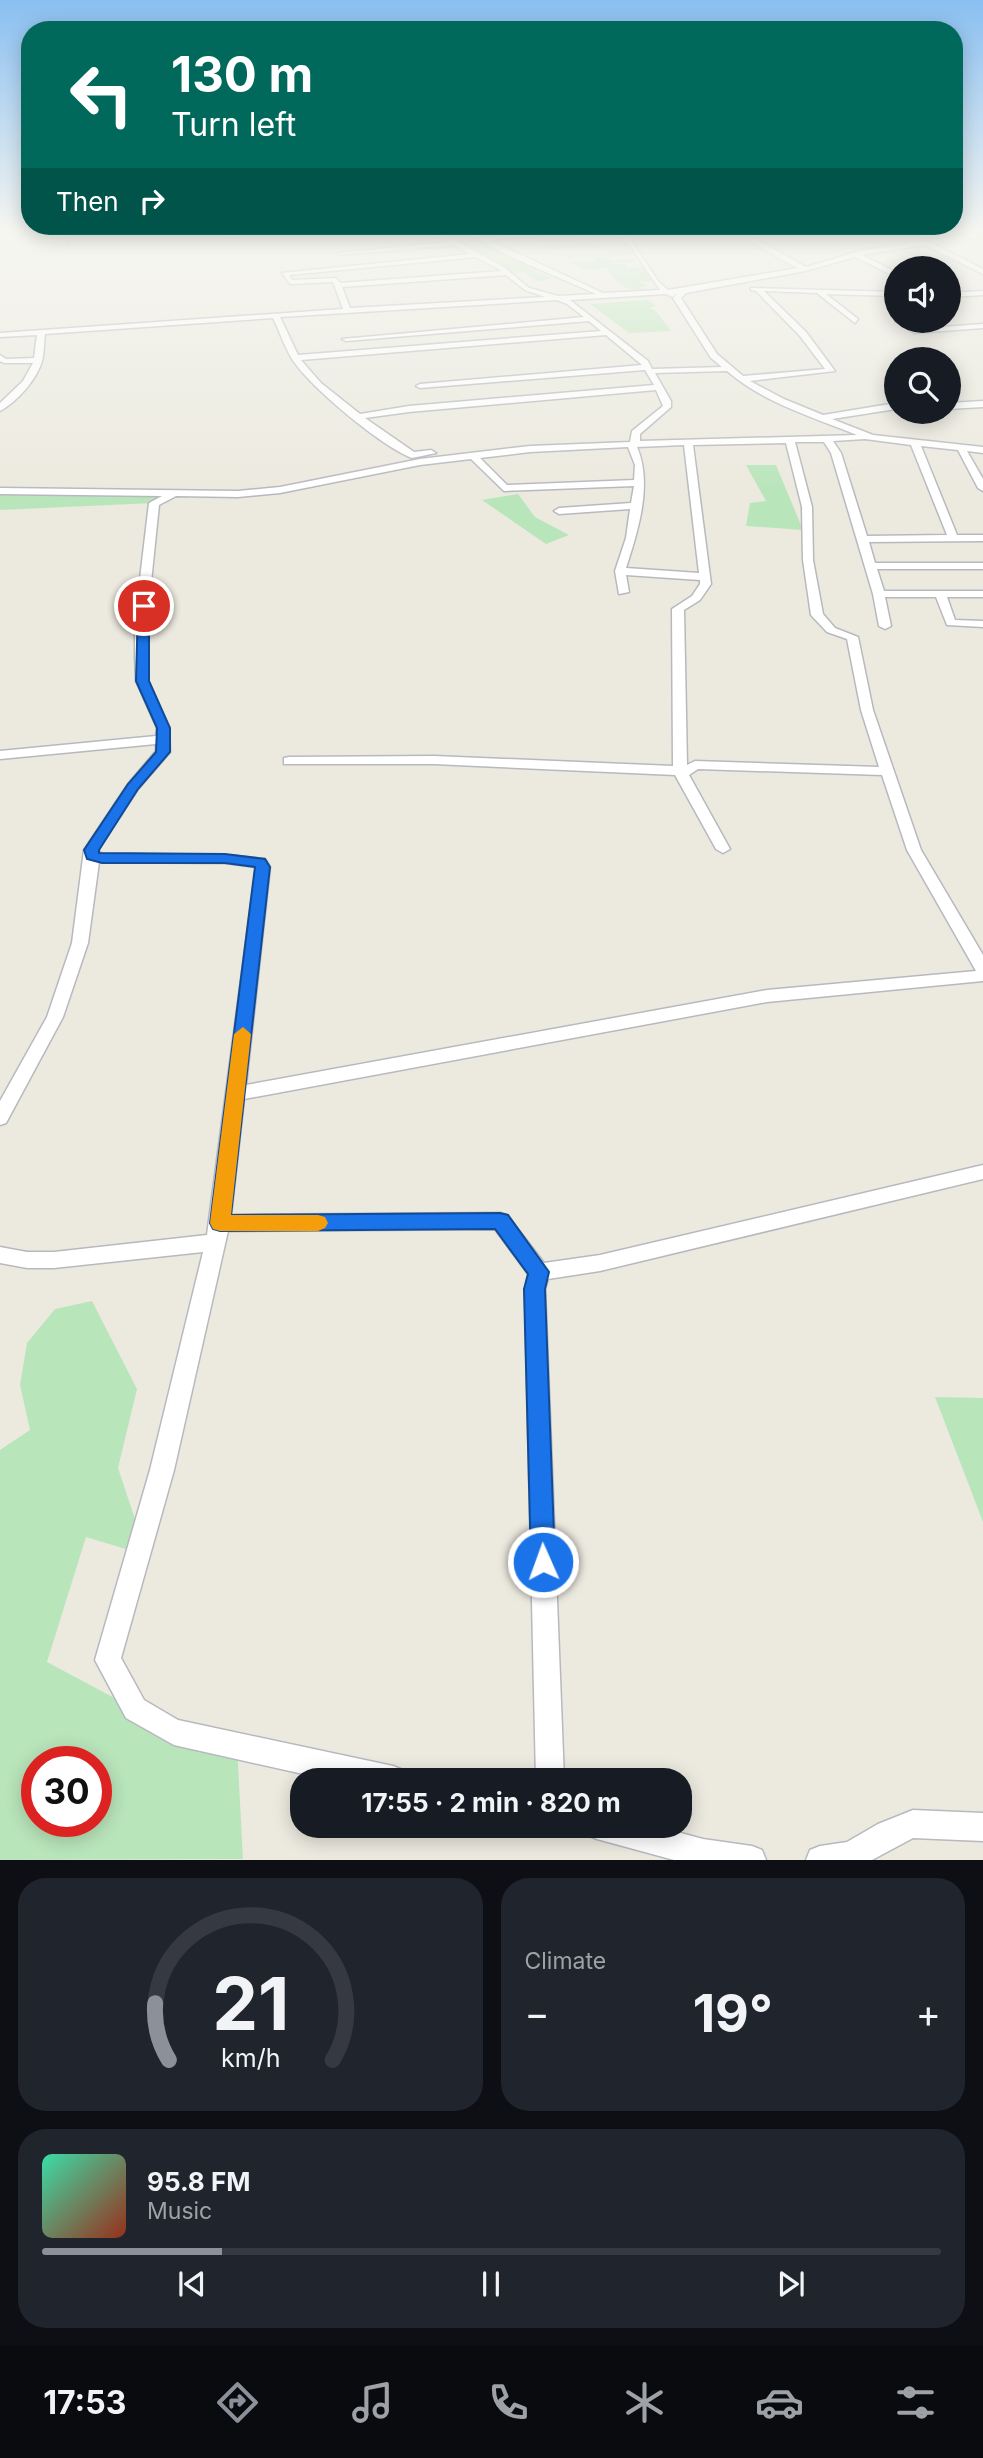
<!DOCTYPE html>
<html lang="en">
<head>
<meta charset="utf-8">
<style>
	:root { --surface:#171b24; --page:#20242c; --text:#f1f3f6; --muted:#9ea1a6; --line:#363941; --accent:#8c9099 }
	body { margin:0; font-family:Inter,sans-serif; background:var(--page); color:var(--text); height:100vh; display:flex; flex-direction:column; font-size:26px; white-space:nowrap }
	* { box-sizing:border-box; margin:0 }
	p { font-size:23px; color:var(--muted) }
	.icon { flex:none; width:38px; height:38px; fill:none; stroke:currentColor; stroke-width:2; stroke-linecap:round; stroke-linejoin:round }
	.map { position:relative; height:1860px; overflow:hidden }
	.side { display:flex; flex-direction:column; gap:18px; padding:18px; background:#0d0f14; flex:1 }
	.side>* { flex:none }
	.guide { position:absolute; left:21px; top:21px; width:942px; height:214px; border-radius:28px; box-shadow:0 4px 18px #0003; background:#00695c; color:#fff; overflow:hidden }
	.controls { position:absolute; left:884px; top:256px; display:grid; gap:14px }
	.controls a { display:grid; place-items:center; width:77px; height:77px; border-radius:50%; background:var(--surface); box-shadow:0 4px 18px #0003; font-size:35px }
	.speed { position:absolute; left:21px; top:1746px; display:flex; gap:14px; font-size:35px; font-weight:700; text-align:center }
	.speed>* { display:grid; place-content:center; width:91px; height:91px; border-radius:50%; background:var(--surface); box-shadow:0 4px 18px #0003; line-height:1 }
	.speed .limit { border:10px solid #d22; background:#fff; color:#111 }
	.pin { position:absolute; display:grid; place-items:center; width:60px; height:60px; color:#fff; margin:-30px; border:4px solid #fff; border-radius:50%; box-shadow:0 2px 7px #0007 }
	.me { position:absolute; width:77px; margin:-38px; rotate:358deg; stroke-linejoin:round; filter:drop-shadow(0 0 5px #0008) }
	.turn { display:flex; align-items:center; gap:24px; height:147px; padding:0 35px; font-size:32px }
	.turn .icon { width:91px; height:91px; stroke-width:2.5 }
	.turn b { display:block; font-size:49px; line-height:60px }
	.then { display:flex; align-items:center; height:66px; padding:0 35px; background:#0003; gap:14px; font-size:26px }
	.big { font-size:52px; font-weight:700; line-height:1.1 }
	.side .card { flex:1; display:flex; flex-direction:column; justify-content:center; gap:10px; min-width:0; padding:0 24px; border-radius:28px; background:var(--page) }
	.side .dial { align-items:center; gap:0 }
	.dial svg { height:182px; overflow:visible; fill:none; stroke:var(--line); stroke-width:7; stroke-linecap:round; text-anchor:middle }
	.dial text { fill:var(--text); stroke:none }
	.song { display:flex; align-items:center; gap:21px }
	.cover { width:84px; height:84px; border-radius:10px; background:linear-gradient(135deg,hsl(160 70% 55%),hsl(10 70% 35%)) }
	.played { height:7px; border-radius:4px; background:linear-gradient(90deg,var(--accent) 20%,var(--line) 20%) }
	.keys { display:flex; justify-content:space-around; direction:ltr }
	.heat { display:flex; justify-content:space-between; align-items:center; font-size:38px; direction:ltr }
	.side .tiles { flex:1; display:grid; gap:18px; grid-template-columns:1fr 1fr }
	.card:last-child { grid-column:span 2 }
	.trip { position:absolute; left:290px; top:1768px; width:402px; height:70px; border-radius:28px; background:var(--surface); box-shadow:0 4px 18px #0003; font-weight:700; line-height:70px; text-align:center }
	.tab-bar { display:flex; height:112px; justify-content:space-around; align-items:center; background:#090b0e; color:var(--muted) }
	.tab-bar .icon { width:49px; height:49px }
	.tab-bar .active { color:var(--accent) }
	.tab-bar b { font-size:32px; color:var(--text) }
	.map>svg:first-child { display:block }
</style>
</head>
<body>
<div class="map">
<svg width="983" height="1860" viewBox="0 0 983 1860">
	<rect width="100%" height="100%" fill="#eceadf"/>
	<path fill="#b9e5bb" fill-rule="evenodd" d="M572 236C583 241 591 236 605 244L554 249 538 240Z
		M479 240 540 270 534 271 553 278 538 282 523 272 514 273 457 241Z
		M631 249 633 255 606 257 612 260 633 259 637 262H608L625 264 627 268H643L652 281 638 282 649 286 641 287 642 290C626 291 617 284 608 271L610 267 586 270 569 262 596 261 593 257 567 259 563 255 611 253 610 250Z
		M648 300 656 306 649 308 655 310 671 331 629 333 590 304Z
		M746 465H776L803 530 746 526 750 503 766 501Z
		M0 492 155 495 157 500 154 503 0 510Z
		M518 494 535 517 569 535 546 544 482 500Z
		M92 1301 137 1389 118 1468 137 1525 139 1553 86 1537 47 1662 135 1709 237 1746 243 1859 0 1860V1450L30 1430 20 1385 27 1343 55 1309ZM37 1762H96V1822H37Z
		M935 1397 983 1398V1522Z"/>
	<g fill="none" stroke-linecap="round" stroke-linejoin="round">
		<path fill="#9ccfff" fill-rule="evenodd" d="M64 232H70V246L65 245Z"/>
		<g stroke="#b7b9bf" stroke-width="3">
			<path id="street" d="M238 232H264L231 237 228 235Z
				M432 232H440L505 268 529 288 558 296 596 294 509 256 466 232H474L483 237 573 232 489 240 603 293 660 290 631 247 616 232H623L629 237 658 281 668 290 798 268 762 249 739 232C747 232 794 261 806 267L864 250 983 233V237L933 244 983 269V274L925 245 862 255 896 272V277L855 257 805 271 686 293 681 298 717 354 743 376 825 369 800 336 756 291 751 290V288L896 292V296L826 294 858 319 855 323 817 293 764 291 806 332 835 371 750 381 784 399 823 415 896 403V409L832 419 873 435 983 447V453L967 451 983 479V491L978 488 958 450 921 446 957 535H983V541L869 542 875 563H983V569H877L884 591H983V597H947L955 620 983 621V627L947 625 936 597H885L891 626 885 629 879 626 873 594 831 453 824 442H795L812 507 813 560 823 614 835 628 858 637 873 710 921 850 983 955V981L767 1002 244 1099 231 1215 500 1213 507 1215 544 1263 600 1255 983 1165V1179L600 1271 548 1279 545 1289 564 1780H536L525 1289 528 1274 495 1229 228 1231 174 1470 121 1658 144 1700 178 1720 393 1766 403 1770 407 1780H330L174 1745 126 1718 95 1660 150 1470 203 1252 54 1268H27L0 1263V1247L27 1252H54L207 1235 256 867 225 863 99 862 88 943 63 1017 6 1123 0 1125V1101L47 1017 72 943 84 850 128 784 156 751V744L0 759V751L156 736 157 728 136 681 135 657V621L149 503 162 496 0 494V488L238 491 280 487 420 459 530 446 630 442 632 431 663 406 656 390 409 412 365 418 414 452 431 450 436 453 412 458C381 446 313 389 294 362 285 349 280 332 273 318L45 334C44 342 44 354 42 361 37 379 17 402 0 411V403L23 381 33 363H4L0 361V355L6 359 34 358 37 335 0 337V333L343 309 333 282 290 284 282 273 470 254 454 245 340 255 337 253 448 242ZM476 257 502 271 340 283 336 278 292 280 289 275ZM506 275 525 290 545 297 350 308 342 287ZM678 293 673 298 711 358 722 367 652 369 648 361 570 300 666 294 672 297ZM557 300 567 304 584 317 342 339 346 341 589 321 601 331 298 355 280 317ZM606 335 642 365 420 384 416 386 420 388 645 370 654 385 409 406 360 414 321 383 301 360ZM727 371C764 403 813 417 857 435L640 441V434L671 407V401L655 373ZM865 439 911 445 947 535 867 536 841 453 833 441ZM786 443 802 507 803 560 811 615 827 632 847 639 861 710 879 767 695 761 687 765 684 610 700 600 711 584 693 445ZM684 445 699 573 626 568C638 531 653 484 637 447ZM628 447 635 465 634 480 507 485 480 458 530 452ZM471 459 504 491 634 486 631 503 559 508 554 511 559 514 630 509 626 538 615 571 619 594 629 592 626 575 700 580V584L692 596 672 609 673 766 434 756 289 757 284 758V764H434L675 775 716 849 723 853 730 849 689 775 698 769 882 775 907 850 976 971 767 990 246 1085 270 867 265 859 225 855 102 854 98 850 138 789 170 752 169 728 148 681 147 657V621L159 505 176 496 238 497 280 493 420 465Z
				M983 291V295L948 297V293Z
				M903 320 915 329 983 324V328L914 333 895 321Z
				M983 401V407L948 409V403Z
				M913 1810 983 1813V1841L913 1838 872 1860H806L810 1850 820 1846 847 1842 878 1824Z
				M583 1825H651L703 1839 752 1846 762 1850 766 1860H674L597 1839 587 1835Z"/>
		</g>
		<use href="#street" fill="#fff" fill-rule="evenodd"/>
	</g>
	<linearGradient id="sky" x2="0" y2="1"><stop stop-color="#89bff1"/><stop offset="0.47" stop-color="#f6f6f1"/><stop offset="1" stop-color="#f6f6f1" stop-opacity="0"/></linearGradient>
	<rect width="983" height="493" fill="url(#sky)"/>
	<path fill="#1a73e8" stroke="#114b97" stroke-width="2" d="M144 603 149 606V681L170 728V752L138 789 99 850V853L225 854 265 859 270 867 231 1215 500 1213 508 1215 549 1272 545 1289 555 1562 552 1571 543 1574 534 1571 531 1562 524 1289 528 1274 495 1229 220 1231 213 1229 210 1223 255 867 225 863H102L87 859 84 850 128 784 156 752 157 728 136 681 138 606Z"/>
	<path fill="#f59e0b" d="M243 1027 251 1034 231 1215H318L325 1217 328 1223 325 1228 318 1231H220L213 1229 210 1223 234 1034Z"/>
</svg>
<div class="controls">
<a><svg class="icon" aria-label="sound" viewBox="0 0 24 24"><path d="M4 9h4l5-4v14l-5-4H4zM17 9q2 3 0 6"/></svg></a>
<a><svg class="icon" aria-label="search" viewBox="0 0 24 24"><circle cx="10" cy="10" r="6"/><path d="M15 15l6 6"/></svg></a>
</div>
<div class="speed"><div class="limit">30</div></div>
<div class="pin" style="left:144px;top:606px;background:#d93025"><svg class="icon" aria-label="arrive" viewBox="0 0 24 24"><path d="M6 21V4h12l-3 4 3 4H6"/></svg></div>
<svg class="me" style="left:543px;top:1562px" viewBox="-20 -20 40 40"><circle r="17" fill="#1a73e8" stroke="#fff" stroke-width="3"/><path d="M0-11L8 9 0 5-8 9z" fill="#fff"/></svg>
<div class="trip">17:55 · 2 min · 820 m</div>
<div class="guide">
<div class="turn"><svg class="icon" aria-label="left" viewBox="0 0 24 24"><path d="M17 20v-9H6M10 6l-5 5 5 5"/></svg><div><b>130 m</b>Turn left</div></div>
<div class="then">Then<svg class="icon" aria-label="right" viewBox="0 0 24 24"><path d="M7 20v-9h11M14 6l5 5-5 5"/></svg></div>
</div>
</div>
<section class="side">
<div class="tiles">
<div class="card dial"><svg viewBox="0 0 100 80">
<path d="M14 69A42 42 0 1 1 86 69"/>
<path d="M14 69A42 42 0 0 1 8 44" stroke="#8c9099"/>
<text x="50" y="56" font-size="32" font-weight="700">21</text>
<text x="50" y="72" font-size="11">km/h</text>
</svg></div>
<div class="card"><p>Climate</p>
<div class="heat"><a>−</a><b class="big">19°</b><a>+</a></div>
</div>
<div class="card">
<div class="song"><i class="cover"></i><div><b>95.8 FM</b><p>Music</p></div></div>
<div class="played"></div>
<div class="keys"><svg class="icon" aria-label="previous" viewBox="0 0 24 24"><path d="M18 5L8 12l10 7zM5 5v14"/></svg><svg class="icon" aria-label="pause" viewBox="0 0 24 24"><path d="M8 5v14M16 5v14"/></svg><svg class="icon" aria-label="next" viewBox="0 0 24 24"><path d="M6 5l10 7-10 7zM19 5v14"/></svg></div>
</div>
</div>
</section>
<nav class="tab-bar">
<b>17:53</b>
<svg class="icon active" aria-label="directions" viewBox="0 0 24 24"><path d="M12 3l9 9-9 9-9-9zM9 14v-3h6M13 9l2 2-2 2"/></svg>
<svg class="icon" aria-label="music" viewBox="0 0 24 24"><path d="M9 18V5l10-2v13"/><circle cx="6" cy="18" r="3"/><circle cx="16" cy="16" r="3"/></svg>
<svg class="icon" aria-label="phone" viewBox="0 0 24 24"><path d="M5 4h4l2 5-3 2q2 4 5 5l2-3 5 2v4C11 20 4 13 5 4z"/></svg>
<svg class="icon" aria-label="climate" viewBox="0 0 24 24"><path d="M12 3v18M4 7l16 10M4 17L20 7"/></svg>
<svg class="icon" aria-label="car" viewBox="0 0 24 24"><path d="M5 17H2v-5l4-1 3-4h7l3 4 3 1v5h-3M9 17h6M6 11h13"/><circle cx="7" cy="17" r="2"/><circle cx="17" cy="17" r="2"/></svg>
<svg class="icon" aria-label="filters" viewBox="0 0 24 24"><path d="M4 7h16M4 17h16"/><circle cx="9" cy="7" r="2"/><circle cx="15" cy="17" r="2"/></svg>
</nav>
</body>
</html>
